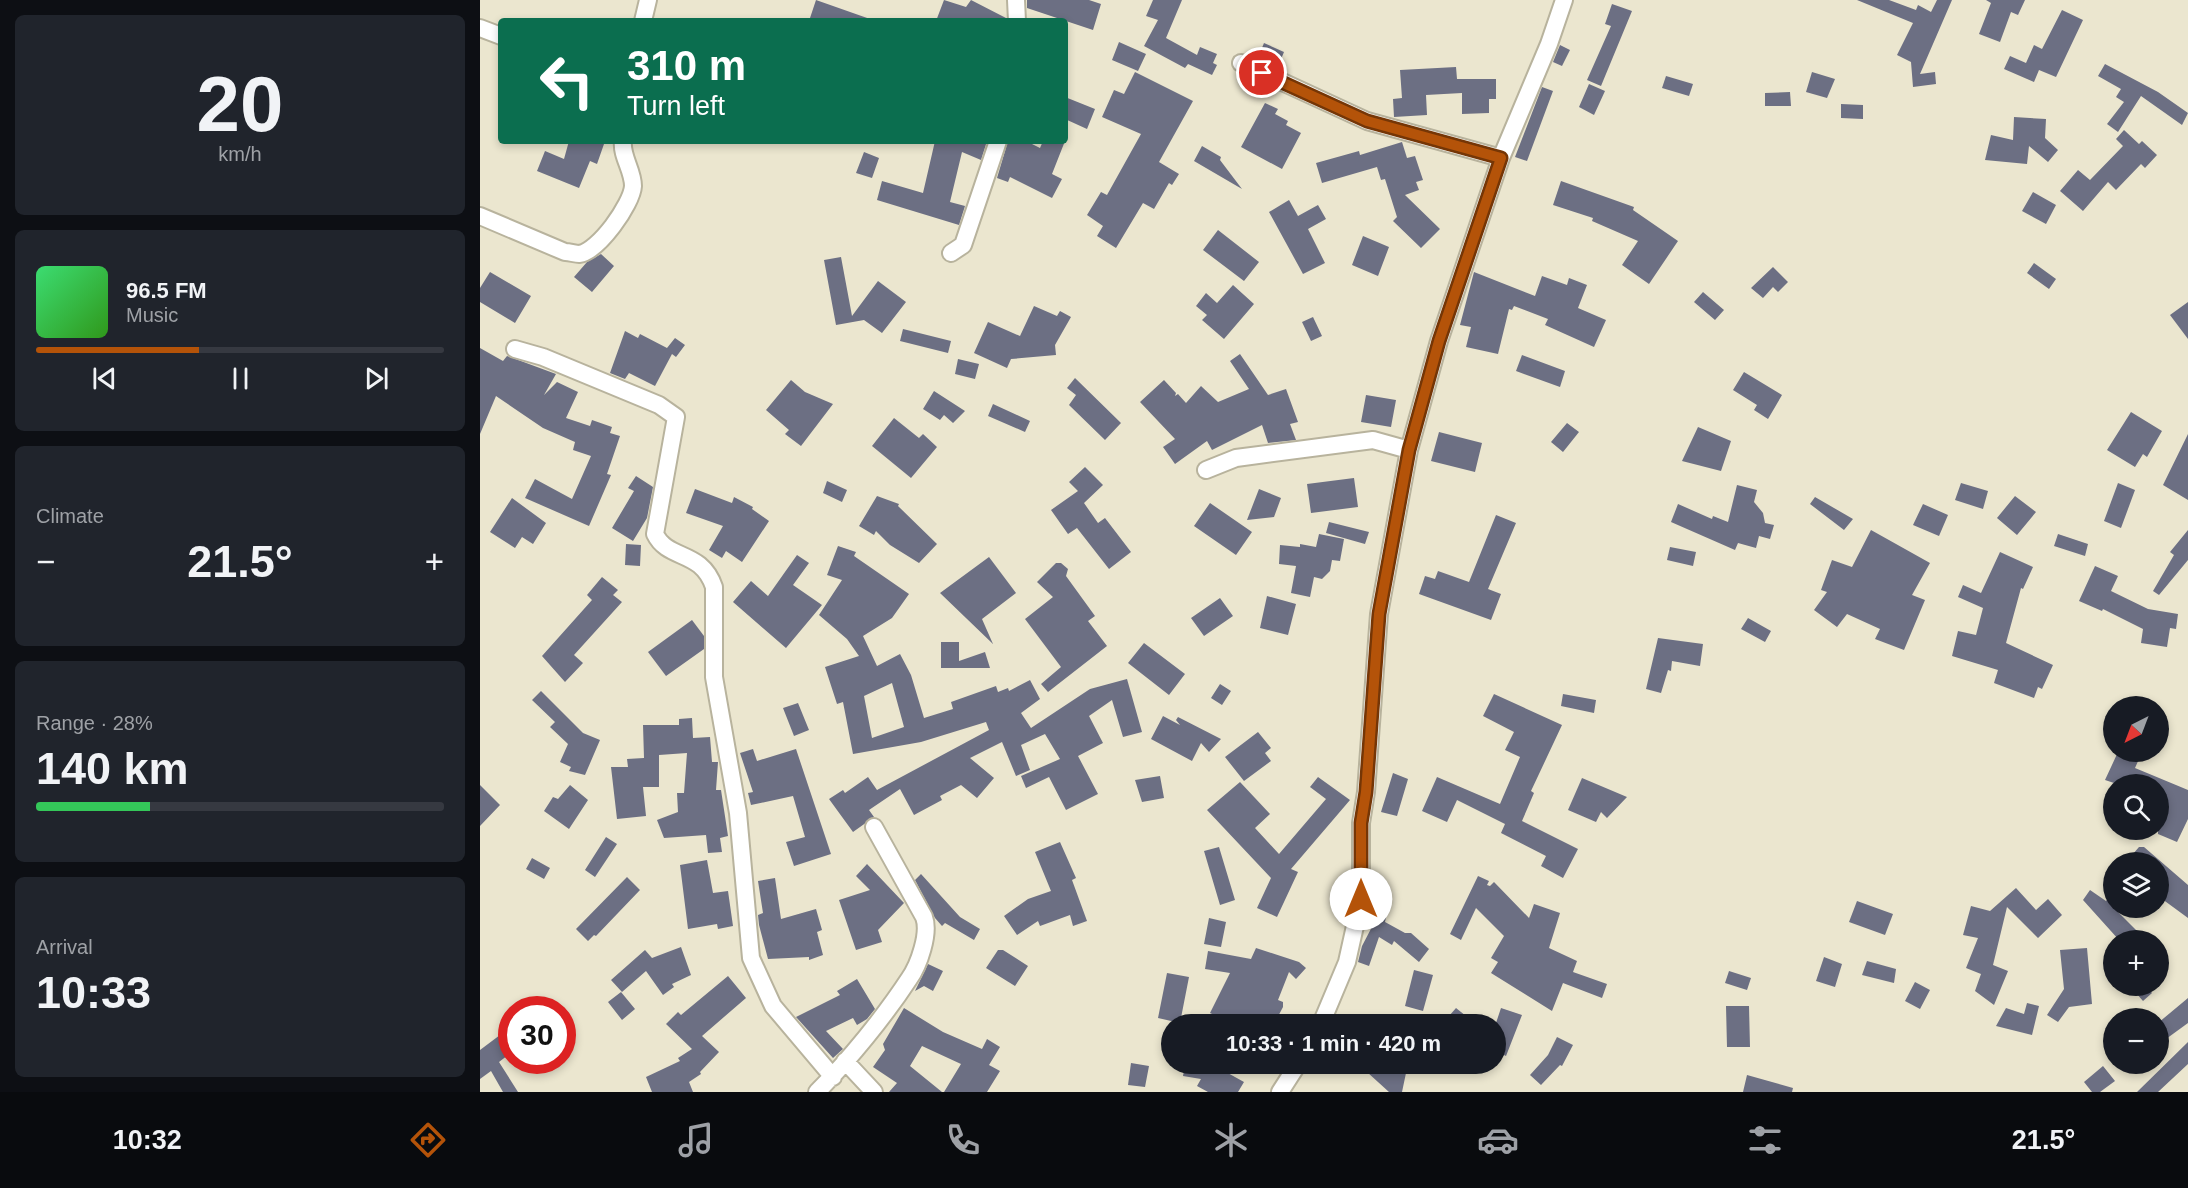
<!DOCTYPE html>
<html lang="en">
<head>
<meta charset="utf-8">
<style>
	:root { --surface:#171b24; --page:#20242c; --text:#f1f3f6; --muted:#9ea1a6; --line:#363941; --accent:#b45309 }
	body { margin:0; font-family:Helvetica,sans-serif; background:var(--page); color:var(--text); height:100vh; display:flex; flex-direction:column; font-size:22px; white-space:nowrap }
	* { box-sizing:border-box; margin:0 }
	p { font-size:20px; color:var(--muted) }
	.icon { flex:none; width:33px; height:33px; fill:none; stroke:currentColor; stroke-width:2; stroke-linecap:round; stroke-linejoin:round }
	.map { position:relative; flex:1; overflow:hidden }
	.panel { display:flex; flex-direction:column; gap:15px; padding:15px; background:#0d0f14; width:480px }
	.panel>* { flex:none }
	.banner { position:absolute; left:18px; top:18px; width:570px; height:126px; border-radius:6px; box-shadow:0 3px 9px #0003; background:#0b6e4f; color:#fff; overflow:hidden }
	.needle { width:39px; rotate:222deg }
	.fabs { position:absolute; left:1623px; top:696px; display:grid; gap:12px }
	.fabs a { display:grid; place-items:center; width:66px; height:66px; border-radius:50%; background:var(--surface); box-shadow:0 3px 9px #0003; font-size:30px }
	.speed { position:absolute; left:18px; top:996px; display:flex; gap:12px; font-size:30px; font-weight:700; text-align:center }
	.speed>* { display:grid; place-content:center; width:78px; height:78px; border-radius:50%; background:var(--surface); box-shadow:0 3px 9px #0003; line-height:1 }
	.speed .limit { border:9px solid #d22; background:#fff; color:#111 }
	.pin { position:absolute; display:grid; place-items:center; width:51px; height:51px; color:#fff; margin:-26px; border:3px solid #fff; border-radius:50%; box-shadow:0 2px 6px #0007 }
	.me { position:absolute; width:66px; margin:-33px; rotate:0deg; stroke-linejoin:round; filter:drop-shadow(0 0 4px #0008) }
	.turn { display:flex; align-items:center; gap:21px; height:126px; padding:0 30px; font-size:27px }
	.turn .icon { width:78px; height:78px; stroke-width:2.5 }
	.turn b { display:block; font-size:42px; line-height:51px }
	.big { font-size:45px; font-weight:700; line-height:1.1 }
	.panel .widget { flex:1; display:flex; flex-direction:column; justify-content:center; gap:9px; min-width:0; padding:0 21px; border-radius:9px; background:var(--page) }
	.panel .dial { align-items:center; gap:0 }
	.dial b { font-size:78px; line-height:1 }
	.song { display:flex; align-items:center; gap:18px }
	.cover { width:72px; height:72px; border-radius:9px; background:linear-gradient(135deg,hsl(140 70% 55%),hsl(110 70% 35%)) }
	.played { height:6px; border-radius:3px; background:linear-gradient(90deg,var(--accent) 40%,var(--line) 40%) }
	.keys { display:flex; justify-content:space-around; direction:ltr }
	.heat { display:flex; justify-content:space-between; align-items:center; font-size:33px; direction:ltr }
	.charge { height:9px; border-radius:4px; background:linear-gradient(90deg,#34c759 28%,var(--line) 0) }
	.trip { position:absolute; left:681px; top:1014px; width:345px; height:60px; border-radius:30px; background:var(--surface); box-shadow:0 3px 9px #0003; font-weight:700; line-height:60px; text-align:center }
	.menu { display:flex; height:96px; justify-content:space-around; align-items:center; background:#090b0e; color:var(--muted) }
	.menu .icon { width:42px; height:42px }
	.menu .current { color:var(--accent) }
	.menu b { font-size:27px; color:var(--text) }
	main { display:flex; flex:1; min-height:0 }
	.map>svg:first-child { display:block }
</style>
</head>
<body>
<main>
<section class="panel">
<div class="widget dial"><b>20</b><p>km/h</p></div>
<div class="widget">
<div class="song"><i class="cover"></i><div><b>96.5 FM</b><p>Music</p></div></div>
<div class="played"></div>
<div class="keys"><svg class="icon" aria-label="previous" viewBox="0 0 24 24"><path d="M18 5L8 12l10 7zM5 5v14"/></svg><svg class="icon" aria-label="pause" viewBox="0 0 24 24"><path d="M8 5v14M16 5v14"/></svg><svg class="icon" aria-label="next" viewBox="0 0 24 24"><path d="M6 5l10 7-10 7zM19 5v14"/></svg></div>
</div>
<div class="widget"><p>Climate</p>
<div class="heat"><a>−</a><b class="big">21.5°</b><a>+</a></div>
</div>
<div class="widget"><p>Range · 28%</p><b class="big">140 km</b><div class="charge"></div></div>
<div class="widget"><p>Arrival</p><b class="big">10:33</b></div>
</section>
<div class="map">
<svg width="1708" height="1092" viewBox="0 0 1708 1092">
	<rect width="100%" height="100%" fill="#ebe6cf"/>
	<path fill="#6c6f83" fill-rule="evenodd" d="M336 0 390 19V21H329Z
		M464 0 486 7 491 0 526 18V21H456Z
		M547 0H609L621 4 613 30 547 8Z
		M673 0H702L686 38 717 55 720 47 737 54 733 63 737 65 732 75 708 64 705 68 664 46 678 20 666 16Z
		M1377 0H1409L1436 10 1438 5 1451 12 1457 0H1472L1440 74 1455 72 1456 84 1433 87 1431 62 1417 55 1433 23Z
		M1506 0H1545L1538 15 1531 12 1520 42 1499 34 1511 3Z
		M1132 4 1152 11 1121 86 1107 80 1131 26 1125 24Z
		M1582 10 1603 20 1576 77 1559 70 1554 82 1524 69 1530 56 1546 63 1554 45 1562 49Z
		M639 42 666 54 658 71 632 60Z
		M784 43 804 52 799 64 779 55Z
		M1080 45 1090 50 1082 66 1073 62Z
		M1625 64 1678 92 1708 113 1702 125 1661 96 1638 132 1627 124 1644 102 1636 97 1641 89 1618 76Z
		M976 67 977 79H1016V99H1009V113L982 114V93L946 95 947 115 914 117 913 99 922 98 920 70Z
		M655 72 713 101 679 162 699 174 692 185 689 183 674 209 663 203 636 248 617 236 623 226 607 215 621 192 627 195 661 134 622 117 634 90 644 94Z
		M1332 72 1355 79 1347 98 1326 92Z
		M1186 76 1213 84 1209 96 1182 88Z
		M1109 84 1125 91 1114 115 1099 107Z
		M1062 87 1073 91 1047 161 1035 157Z
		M1310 92 1311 106H1285V93Z
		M585 97 615 109 607 129 585 119Z
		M785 103 798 109 795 114 808 121 806 125 821 133 802 169 761 147Z
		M1361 104 1383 105V119L1361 118Z
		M1534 117 1566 119 1565 138 1578 150 1568 162 1549 146 1547 164 1505 160 1511 135 1533 140Z
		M1644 130 1659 144 1662 141 1677 155 1665 168 1661 164 1636 190 1628 182 1603 211 1580 191 1598 170 1610 180 1643 146 1636 139Z
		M89 141H114L124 144 117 164 110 161 99 188 57 171 65 151 84 159Z
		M455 141H507L501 160 482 152 470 202 485 206 479 225 397 200 402 181 443 193Z
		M528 141H546L560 148 563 141H585L572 174 582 179 572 198 530 177 528 182 517 178Z
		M922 142 927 158 935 156 943 180 936 182 939 190 925 195 960 229 941 248 913 221 917 217 905 179 901 180 897 167 842 183 836 163 879 151 880 155Z
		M722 146 741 157 740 160 762 189 714 161Z
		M384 152 399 158 392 178 376 173Z
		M1081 181 1154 207 1153 210 1198 241 1169 284 1142 265 1158 241 1112 221 1113 218 1073 205Z
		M1553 192 1576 205 1566 224 1542 211Z
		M809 200 818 216 838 205 846 219 828 229 845 263 823 274 789 212Z
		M738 230 779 262 764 281 723 250Z
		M883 236 909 247 898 276 872 265Z
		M121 254 134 266 112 292 94 277 107 262Z
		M361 257 372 316 398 281 426 302 402 333 384 320 356 325 344 260Z
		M1554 263 1576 279 1569 289 1547 273Z
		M1293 267 1308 282 1298 292 1293 287 1283 298 1271 288Z
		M10 272 51 296 35 323 0 302V288Z
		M994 272 1055 296 1062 276 1087 285 1089 278 1107 285 1098 308 1126 320 1114 347 1065 325 1068 319 1034 306 1032 310 1029 309 1018 354 986 347 991 327 980 325Z
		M753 285 774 304 744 339 722 320 727 315 716 306 726 293 737 303Z
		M1223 292 1244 310 1235 320 1214 302Z
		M1708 302V339L1690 315Z
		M554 306 577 316 580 311 591 317 575 345 576 355 531 359 527 368 494 353 508 322 540 336Z
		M833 317 842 336 831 341 822 322Z
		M423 329 471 341 468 353 420 341Z
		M145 331 158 338 160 334 187 348 195 338 205 345 196 357 192 354 175 386 149 373 145 379 130 373Z
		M0 348 23 361 27 356 76 374 64 395 77 382 98 392 86 418 110 426 112 420 132 427 130 433 140 436 127 474 131 475 109 526 45 498 55 479 92 499 111 456 93 450 95 442 63 428 16 396 0 434Z
		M760 354 788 395 806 389 818 422 810 424 816 440 788 443 782 425 732 450 727 441 695 464 683 447 695 439 660 402 684 380 696 393 695 396 698 394 706 403 721 386 738 402 769 389 750 361Z
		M1042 355 1085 371 1080 387 1036 371Z
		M478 359 499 364 495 379 475 374Z
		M1264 372 1302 395 1288 419 1274 410 1277 405 1253 390Z
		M595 378 641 423 625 440 589 405 596 395 587 388Z
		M311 380 325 392 353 404 321 446 305 434 309 430 286 410Z
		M454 391 485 411 473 423 464 415 460 420 443 409Z
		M886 395 916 400 911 427 881 422Z
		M513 404 550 421 545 432 508 416Z
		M1651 412 1682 431 1667 457 1663 454 1655 467 1627 450Z
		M414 418 439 438 443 434 457 447 431 478 392 446Z
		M1087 423 1099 432 1083 452 1071 442Z
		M1218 427 1251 441 1241 471 1202 461Z
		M959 432 1002 443 995 472 951 461Z
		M1708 434V500L1683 485Z
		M605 467 623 485 604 503 618 523 625 518 651 552 629 569 597 528 588 534 571 510 598 491 589 482Z
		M156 476 173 487 167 518 153 541 132 528 154 491 148 488Z
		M874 478 878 507 831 513 827 484Z
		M347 481 367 490 362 502 343 493Z
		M1481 483 1508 491 1503 509 1475 500Z
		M1638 483 1655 490 1641 528 1624 521Z
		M1257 485 1277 490 1274 502 1283 513 1285 523 1294 525 1290 539 1279 536 1276 548 1258 543 1255 550 1191 522 1198 504 1232 519 1233 516 1248 522Z
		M215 489 252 503 254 497 273 507 272 509 289 521 262 562 246 551 242 558 229 550 243 526 206 513Z
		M779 489 801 498 794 517 767 520Z
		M397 496 419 504 418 506 457 544 439 563 410 545 396 531 394 535 379 526Z
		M1535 496 1556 512 1537 535 1517 518Z
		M1335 497 1373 519 1364 530 1330 504Z
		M32 498 66 523 53 544 42 537 35 548 10 532Z
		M730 503 772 532 756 555 714 526Z
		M1443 504 1468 515 1459 536 1433 525Z
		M1016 515 1036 523 1008 589 1021 594 1011 620 939 594 945 576 955 579 958 571 989 582Z
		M849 522 889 532 885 544 846 533Z
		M1391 530 1450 563 1432 595 1445 600 1424 650 1395 639 1400 629 1367 614 1357 627 1334 610 1347 592 1341 590 1352 560 1372 567Z
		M1708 530V560L1679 595 1673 591 1694 555 1690 552Z
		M839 534 864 539 860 561 852 560 850 571 842 579 834 577 830 597 811 593 816 566 799 564 800 545 820 547V544L836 547Z
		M1578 534 1608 544 1605 556 1574 546Z
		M146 544 161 545 160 566 145 565Z
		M358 546 376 552 374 556 429 594 412 618 383 636 397 666 420 654 431 675 444 718 473 709 471 702 516 686 518 692 528 688 529 691 550 680 560 699 541 713 551 728 610 689 647 679 662 732 643 737 632 700 609 716 623 743 598 756 618 794 586 810 569 777 546 788 541 776 580 759 565 734 541 745 550 770 536 776 522 742 490 758 514 778 497 798 481 785 460 796 462 800 434 815 420 789 389 810 394 817 373 832 349 799 363 790 365 793 388 777 397 790 509 730 506 722 441 742 373 754 363 702 357 704 345 667 379 656 367 639 339 615 362 580 347 575ZM412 683 424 727 392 738 384 696Z
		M1190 547 1216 552 1213 566 1187 560Z
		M1520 552 1553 567 1543 589 1541 588 1526 643 1573 665 1562 689 1558 687 1554 698 1514 683 1518 670 1472 656 1478 631 1496 635 1503 608 1478 597 1483 585 1501 593Z
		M317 555 329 563 313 585 342 605 306 648 253 602 271 581 288 596Z
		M509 557 536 593 502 619 513 644 460 593Z
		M576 563H581L588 569 586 576 615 616 608 621 627 646 568 692 561 684 581 667 545 619 573 597 557 582Z
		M1615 566 1638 576 1631 591 1668 609 1698 614 1696 629 1690 628 1687 647 1661 643 1663 629 1623 609 1622 611 1599 601Z
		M122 577 138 590 133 595 142 602 94 655 103 663 85 682 62 656 112 600 107 595Z
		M787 596 816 604 808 635 780 628Z
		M740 598 753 616 724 636 711 618Z
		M1268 618 1291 631 1285 642 1261 629Z
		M212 620 224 636V649L186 676 168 652Z
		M1178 638 1223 644 1220 666 1192 661 1191 671 1188 670 1181 693 1166 689Z
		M461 642H479V661L505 652 510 668H461Z
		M664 643 705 674 689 695 648 663Z
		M740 684 751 691 742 705 731 698Z
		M61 691 103 733 120 740 105 775 89 771 91 767 80 762 88 744 70 727 75 722 52 700Z
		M1014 694 1082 725 1051 791 1054 793 1042 821 1098 849 1083 878 1061 866 1066 856 1021 833 1025 824 977 800 967 822 942 811 957 777 1020 804 1040 757 1025 750 1034 732 1003 716Z
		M1083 694 1116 700 1114 713 1081 706Z
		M318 703 329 730 314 736 303 708Z
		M683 716 700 725 696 720 698 717 741 739 729 752 721 743 712 761 671 739Z
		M212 718 213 738 230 737 232 762H238L236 790H241L248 836 240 838 242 852 228 853 226 835 184 838 177 820 198 812 197 793H204L207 753 179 755V787H163L166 816 137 819 131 767H148L147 759 164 758 163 725H199V719Z
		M778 732 791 748 785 753 791 761 764 781 745 757Z
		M273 749 277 761 316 749 351 854 314 866 306 842 325 837 313 796 271 805 268 793 273 792 260 753Z
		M1638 752H1662L1655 768 1708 790V819L1697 842 1678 834V784H1637L1625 780Z
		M913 773 928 779 917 816 901 812Z
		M680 776 684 798 662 802 655 780Z
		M838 777 870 800 811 869 818 872 797 917 777 908 791 878 727 810 760 782 790 814 775 828 799 854 846 799 830 787Z
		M1102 778 1147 797 1127 818 1121 812 1116 822 1088 810Z
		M0 785 20 805 0 826Z
		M90 785 108 800 89 829 64 811 73 797 78 799Z
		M126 837 137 844 115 877 105 870Z
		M580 842 596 878 592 880 607 921 593 926 590 915 560 926 558 921 537 935 524 916 548 899 571 891 555 852Z
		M739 847 755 900 740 905 724 851Z
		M1659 847H1664L1708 885V918L1678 896V862H1646Z
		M52 858 70 868 64 879 46 869Z
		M227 860 233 893 248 891 253 926 238 929 237 924 208 929 200 865Z
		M387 864 424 903 398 930 402 942 376 950 359 900 390 890 376 876Z
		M441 874 480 917 500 929 494 940 465 923 462 926 455 918 435 880Z
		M998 876 1009 881 1007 885 1010 886 1014 882 1049 918 1054 904 1080 913 1069 948 1097 961 1093 972 1127 984 1122 998 1083 983 1072 1011 1011 973 1018 962 1011 958 1024 936 996 908 981 940 970 934Z
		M147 877 160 890 116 936 114 935 108 941 96 929Z
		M295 878 301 919 336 909 342 930 337 932 343 955 329 960V957L288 959 279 925 278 915 283 913 278 881Z
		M1536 888 1556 910 1568 899 1582 915 1558 938 1527 907 1513 965 1528 971 1514 1005 1495 991 1501 974 1486 968 1498 938 1483 935 1491 906 1510 911Z
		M1610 890 1626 901 1634 891V908L1666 940H1639L1603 900Z
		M1377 901 1413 914 1405 935 1369 922Z
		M899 914 906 917 905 922 925 933H931L949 949 939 962 914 941 912 945 899 937 889 966 878 962 882 946 894 923 892 922Z
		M729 918 746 922 741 947 724 944Z
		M201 947 211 975 192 984 194 987 183 995 166 971 142 992 131 980 165 950 172 958Z
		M776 948 819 962 826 968 816 979 809 972 798 1000 803 1002V1007L794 1024H753L730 1013 750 973 725 969 728 951 771 959Z
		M1607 948 1612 1004 1589 1007 1578 1022 1567 1015 1584 989 1580 950Z
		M518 950H523L548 966 535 986 506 968Z
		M1344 957 1362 964 1355 987 1336 981Z
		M1387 961 1416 969 1414 983 1382 975Z
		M448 964 463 971 453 991 444 986 435 991Z
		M934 970 953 975 943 1011 925 1006Z
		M1249 971 1271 978 1267 990 1245 983Z
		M687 973 709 977 700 1023 678 1018Z
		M248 976 266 998 222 1036 239 1052 220 1072 221 1074 209 1082 213 1092H172L166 1077 200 1061 198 1058 212 1049 186 1024 198 1012 201 1015Z
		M377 979 395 1009 387 1019 377 1025 373 1018 346 1031 363 1049 353 1058 316 1017 360 995 357 991Z
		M1435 982 1450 990 1440 1009 1425 1001Z
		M1650 986H1666L1672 993 1663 1001Z
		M141 992 155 1009 142 1020 128 1002Z
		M1708 998V1023L1686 1039 1678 1030V1023Z
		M1547 1003 1559 1006 1552 1035 1516 1026 1526 1008 1544 1014Z
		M1246 1006H1269L1270 1047H1247Z
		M424 1008 463 1032 502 1049 507 1039 520 1047 509 1065 520 1071 507 1092H464L481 1064 442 1046 430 1066 462 1092H409L417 1083 393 1067 405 1050 403 1044Z
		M976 1008 996 1024H962Z
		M1021 1008 1042 1015 1026 1056 1016 1051V1023Z
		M32 1026V1052L19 1062 38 1092H23L11 1071 0 1079V1050Z
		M1077 1037 1093 1045 1082 1066 1080 1065 1061 1085 1050 1075 1068 1055Z
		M1708 1042V1064L1678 1092H1657Z
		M651 1063 669 1066 665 1087 648 1085Z
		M705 1064H751L746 1072 764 1082 758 1092H728L717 1086 721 1079 703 1076Z
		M894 1064H934L926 1073 922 1092H909L887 1072Z
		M1623 1066 1635 1081 1620 1092H1612L1604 1082Z
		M1267 1075 1313 1088 1312 1092H1263Z"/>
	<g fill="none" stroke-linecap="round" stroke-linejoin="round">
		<g stroke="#b8b39d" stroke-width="20">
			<path id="street" d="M536 0 537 21
				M163 21 168 0
				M0 28 21 36
				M761 63 887 121 1021 158
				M0 216 85 252C90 252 95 254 99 254 118 252 152 204 153 186 153 170 141 156 143 141
				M471 253 483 245 518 141
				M35 349 63 357 179 405 196 417 175 534C188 561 221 549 234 587V677L258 813 271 958 293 1006 353 1077
				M726 470 756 458 893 440 929 450
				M841 1024 867 962 881 899V823L886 792 899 614 929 450 959 341 1021 158 1069 44 1084 0
				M365 1061 394 1092
				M337 1092C369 1060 404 1017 429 979 439 965 450 933 444 917L394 827
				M800 1092 818 1064"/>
		</g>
		<use href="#street" stroke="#fff" stroke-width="16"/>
	</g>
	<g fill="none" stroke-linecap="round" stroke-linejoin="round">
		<g stroke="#753606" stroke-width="15">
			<path id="route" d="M782 73 887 121 1021 158 959 341 929 450 899 614 886 792 881 823V899"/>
		</g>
		<use href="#route" stroke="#b45309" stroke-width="10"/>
	</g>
</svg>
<div class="fabs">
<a><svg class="needle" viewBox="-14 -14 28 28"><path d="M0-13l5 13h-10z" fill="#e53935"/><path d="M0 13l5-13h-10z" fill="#9ea1a6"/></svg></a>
<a><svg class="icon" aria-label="search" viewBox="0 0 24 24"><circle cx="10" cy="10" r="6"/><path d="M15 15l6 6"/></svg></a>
<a><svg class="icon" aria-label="layers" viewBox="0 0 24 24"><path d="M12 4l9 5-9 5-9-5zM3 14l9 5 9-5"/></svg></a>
<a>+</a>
<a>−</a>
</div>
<div class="speed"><div class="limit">30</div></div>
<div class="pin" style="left:782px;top:73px;background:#d93025"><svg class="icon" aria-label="arrive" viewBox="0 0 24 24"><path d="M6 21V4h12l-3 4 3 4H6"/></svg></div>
<svg class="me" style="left:881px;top:899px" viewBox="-20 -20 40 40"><circle r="19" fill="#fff"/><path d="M0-13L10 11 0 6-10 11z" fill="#b45309"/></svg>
<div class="trip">10:33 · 1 min · 420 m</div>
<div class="banner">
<div class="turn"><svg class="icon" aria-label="left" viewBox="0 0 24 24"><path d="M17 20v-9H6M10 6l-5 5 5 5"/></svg><div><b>310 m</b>Turn left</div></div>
</div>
</div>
</main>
<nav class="menu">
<b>10:32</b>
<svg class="icon current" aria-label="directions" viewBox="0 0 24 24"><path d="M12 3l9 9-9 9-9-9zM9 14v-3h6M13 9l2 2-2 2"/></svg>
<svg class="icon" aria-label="music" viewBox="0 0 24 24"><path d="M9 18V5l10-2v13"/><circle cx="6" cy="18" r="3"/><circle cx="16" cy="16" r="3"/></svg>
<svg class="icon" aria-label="phone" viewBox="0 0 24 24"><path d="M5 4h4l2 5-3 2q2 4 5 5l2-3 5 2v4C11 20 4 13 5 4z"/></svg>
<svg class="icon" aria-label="climate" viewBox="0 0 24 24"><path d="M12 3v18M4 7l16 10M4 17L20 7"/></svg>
<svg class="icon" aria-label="car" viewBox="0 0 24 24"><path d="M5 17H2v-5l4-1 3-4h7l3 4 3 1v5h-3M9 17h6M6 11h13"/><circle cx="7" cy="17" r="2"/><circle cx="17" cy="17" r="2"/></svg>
<svg class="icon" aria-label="filters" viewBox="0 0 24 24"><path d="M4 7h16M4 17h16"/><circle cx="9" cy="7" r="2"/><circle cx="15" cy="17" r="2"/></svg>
<b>21.5°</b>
</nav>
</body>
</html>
